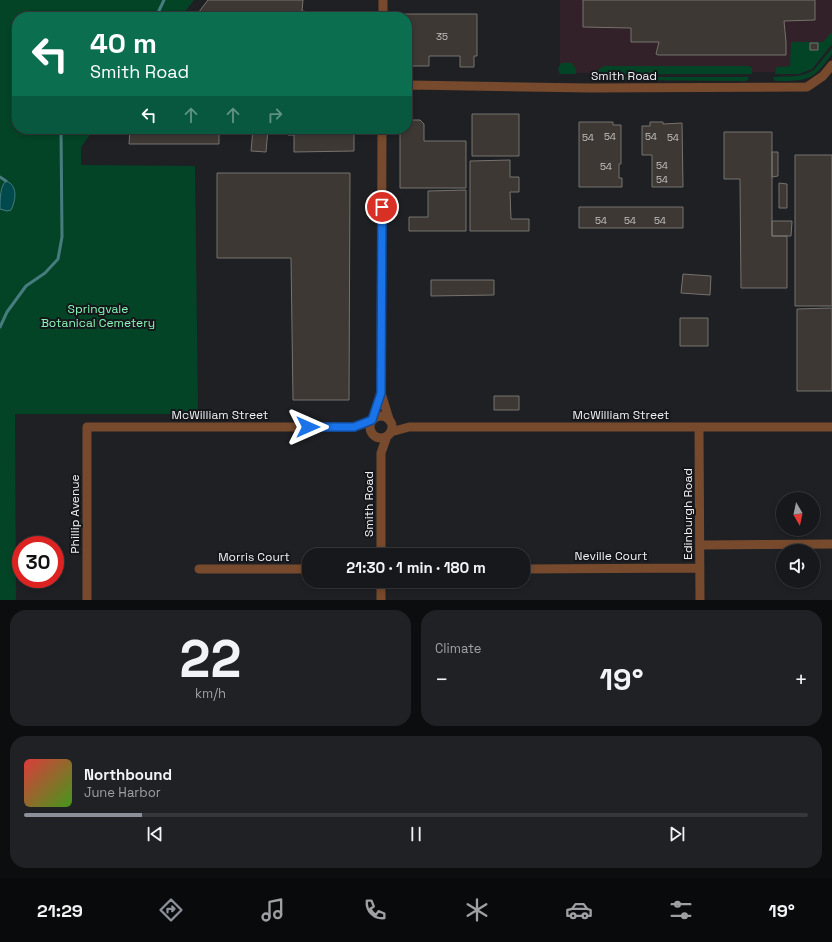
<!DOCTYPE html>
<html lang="en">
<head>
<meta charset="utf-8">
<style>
	:root { --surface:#16181b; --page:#1f2124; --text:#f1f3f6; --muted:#9ea0a3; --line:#35373a; --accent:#8c9099 }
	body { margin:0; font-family:"Space Grotesk",sans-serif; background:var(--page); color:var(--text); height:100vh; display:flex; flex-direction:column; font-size:15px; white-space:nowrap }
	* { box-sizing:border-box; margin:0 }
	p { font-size:13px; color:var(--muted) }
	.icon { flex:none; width:22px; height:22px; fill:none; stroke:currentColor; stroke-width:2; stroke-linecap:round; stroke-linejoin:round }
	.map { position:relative; height:600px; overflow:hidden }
	.details { display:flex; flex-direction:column; gap:10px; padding:10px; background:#0c0d0f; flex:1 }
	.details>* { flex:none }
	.banner { position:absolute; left:12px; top:12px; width:400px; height:122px; border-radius:16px; box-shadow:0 2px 6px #0003,0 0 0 1px var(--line); background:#0b6e4f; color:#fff; overflow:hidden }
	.needle { width:26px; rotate:171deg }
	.controls { position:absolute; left:776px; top:492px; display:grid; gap:8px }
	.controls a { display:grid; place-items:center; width:44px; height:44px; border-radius:50%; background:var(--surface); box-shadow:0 2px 6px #0003,0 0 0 1px var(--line); font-size:20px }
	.speed { position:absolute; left:12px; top:536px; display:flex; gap:8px; font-size:20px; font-weight:700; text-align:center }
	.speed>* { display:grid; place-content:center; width:52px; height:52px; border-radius:50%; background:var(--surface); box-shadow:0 2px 6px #0003,0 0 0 1px var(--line); line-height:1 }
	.speed .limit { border:6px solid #d22; background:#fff; color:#111 }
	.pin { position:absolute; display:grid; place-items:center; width:34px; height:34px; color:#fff; margin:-17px; border:2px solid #fff; border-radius:50%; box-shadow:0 1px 4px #0007 }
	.me { position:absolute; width:44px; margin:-22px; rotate:90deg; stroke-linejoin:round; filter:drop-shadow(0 0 3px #0008) }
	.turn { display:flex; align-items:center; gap:14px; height:84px; padding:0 12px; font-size:18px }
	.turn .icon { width:52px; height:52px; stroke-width:2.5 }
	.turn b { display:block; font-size:28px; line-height:34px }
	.lanes { display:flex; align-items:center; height:38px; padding:0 12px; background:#0003; justify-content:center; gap:20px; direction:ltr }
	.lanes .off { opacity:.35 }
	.big { font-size:30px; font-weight:700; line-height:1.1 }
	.details .widget { flex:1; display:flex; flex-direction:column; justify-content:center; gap:6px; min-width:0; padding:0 14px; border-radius:16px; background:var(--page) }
	.details .dial { align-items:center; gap:0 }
	.dial b { font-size:52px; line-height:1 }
	.song { display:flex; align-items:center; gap:12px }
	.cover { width:48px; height:48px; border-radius:6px; background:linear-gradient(135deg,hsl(0 70% 55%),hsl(100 70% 35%)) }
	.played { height:4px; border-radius:2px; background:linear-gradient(90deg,var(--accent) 15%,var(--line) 15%) }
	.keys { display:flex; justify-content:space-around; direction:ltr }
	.heat { display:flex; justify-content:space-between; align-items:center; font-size:22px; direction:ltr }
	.details .tiles { flex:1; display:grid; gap:10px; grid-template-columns:1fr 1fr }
	.widget:last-child { grid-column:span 2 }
	.trip { position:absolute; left:302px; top:548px; width:228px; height:40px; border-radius:16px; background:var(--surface); box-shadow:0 2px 6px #0003,0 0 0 1px var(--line); font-weight:700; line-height:40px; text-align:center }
	.tab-bar { display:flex; height:64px; justify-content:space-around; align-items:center; background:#090a0b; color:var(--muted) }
	.tab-bar .icon { width:28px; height:28px }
	.tab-bar .selected { color:var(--accent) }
	.tab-bar b { font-size:18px; color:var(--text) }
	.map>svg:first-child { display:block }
</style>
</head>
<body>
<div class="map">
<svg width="832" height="600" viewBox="0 0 832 600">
	<rect width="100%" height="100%" fill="#1e2024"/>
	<path fill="#332129" d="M560 0H832V45L812 69 796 72 560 73Z"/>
	<path fill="#034426" d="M0 0H194L181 17H17V129H94L81 147V165L195 166 198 414H15L16 600H0Z
		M832 32V44L812 69 804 72 799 74H775L776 69 777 67 790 66 791 42H823Z
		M832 48V54C827 60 823 67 817 72 807 82 790 81 777 81H775L773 77C787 76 802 78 814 70Z
		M571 62 576 69V74H559L560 73 558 69 561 63H570Z
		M605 66H749L752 68V74H599C597 69 601 67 605 66Z
		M600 77H749L748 80 745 81 613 80 605 79Z"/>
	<path fill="#004a4d" stroke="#477c7e" d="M6 181C18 185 16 200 11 210L7 211 0 209C0 200 0 186 6 181Z"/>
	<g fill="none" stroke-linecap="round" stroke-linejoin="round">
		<path stroke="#477c7e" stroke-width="3" d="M156 17 164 0
			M0 177 6 181
			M0 327 7 312 26 286 45 273 58 259 62 237 61 129"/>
	</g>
	<path fill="#3d3834" stroke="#77726e" d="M208 0H303L302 11 345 17H195Z
		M583 0H815V20L784 21 786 42V55H658L656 54 659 42H631V28L583 27Z
		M399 14H477V56H474V67H460V56H429V66H408V56H407V17H399Z
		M810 43H818V50H810Z
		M472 114H519V156H472Z
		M407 120H420L424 124V141H466V188H400V129H407Z
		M579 122H613V125H621V164H619V178H622V187H579Z
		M650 122H663V124L682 123 683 187H652V155H642V126H650Z
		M130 129H219V144H129Z
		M253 129H268L266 152 251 151Z
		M288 129H354V151L294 152V135H288Z
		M724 132H772V236H787V288H741L740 179H724Z
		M772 152H778V176L772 177Z
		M795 155H832V306H795Z
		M510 160V177H519V192H510L511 219H529V231H470V161Z
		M217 173H350L349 400H293L291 258H217Z
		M779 183 787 184V208H779Z
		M466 190V231H409V217H428V191Z
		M579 207H683V228H579Z
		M772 221H792L791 236H772Z
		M683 274 711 276 710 295 681 293Z
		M431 280H494V295L431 296Z
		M832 308V391H797V309Z
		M680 318H708V346H680Z
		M494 396H519V410H494Z"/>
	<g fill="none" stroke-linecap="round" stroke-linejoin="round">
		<path stroke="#774a2d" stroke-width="9" d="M383 0V17
			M407 86 410 85 590 88 807 87 823 76 832 65
			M382 129 381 393 389 419
			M370 427a11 11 0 1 1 22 0a11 11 0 1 1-22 0Z
			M372 420 381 393
			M699 427 700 600
			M391 432 409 427H832
			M700 545 832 544
			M381 555V453L387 436
			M199 569H309
			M523 569 700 568
			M381 581V600
			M87 600V427H354L372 421"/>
	</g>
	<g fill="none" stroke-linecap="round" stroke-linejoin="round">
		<g stroke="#114b97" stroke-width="10">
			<path id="route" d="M308 427H354L372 420 381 393 382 207"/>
		</g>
		<use href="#route" stroke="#1a73e8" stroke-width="7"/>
	</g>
	<g text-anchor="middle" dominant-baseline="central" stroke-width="4" stroke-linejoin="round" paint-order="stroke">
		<g font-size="10" fill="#c2c1c2">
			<text x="442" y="36">35</text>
			<text x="610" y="136">54</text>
			<text x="651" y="136">54</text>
			<text x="588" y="137">54</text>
			<text x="673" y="137">54</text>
			<text x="662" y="165">54</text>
			<text x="606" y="166">54</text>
			<text x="662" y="179">54</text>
			<text x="601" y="220">54</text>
			<text x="630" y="220">54</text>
			<text x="660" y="220">54</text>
		</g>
		<g font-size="12" fill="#eeeff2" stroke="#15171b">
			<text x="624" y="76">Smith Road</text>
			<text x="220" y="415">McWilliam Street</text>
			<text x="621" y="415">McWilliam Street</text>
			<text transform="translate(369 504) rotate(-90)">Smith Road</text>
			<text transform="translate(75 514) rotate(-90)">Phillip Avenue</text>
			<text transform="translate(688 514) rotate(-90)">Edinburgh Road</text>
			<text x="611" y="556">Neville Court</text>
			<text x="254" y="557">Morris Court</text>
		</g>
		<g font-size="12" fill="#87f5b5" stroke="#15171b">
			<text x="98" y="309">Springvale<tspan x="98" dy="14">Botanical Cemetery</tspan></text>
		</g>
	</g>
</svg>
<div class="controls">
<a><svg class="needle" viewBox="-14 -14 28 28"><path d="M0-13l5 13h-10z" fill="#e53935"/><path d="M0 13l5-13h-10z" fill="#9ea0a3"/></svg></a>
<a><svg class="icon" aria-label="sound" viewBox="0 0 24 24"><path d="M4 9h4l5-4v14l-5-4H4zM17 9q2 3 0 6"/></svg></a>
</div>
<div class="speed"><div class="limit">30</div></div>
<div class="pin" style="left:382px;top:207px;background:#d93025"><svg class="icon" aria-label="arrive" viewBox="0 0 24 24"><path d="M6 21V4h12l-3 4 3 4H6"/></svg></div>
<svg class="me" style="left:308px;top:427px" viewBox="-20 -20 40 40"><path d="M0-17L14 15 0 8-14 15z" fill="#1a73e8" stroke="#fff" stroke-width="4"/></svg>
<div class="trip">21:30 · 1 min · 180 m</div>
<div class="banner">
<div class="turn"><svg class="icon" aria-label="left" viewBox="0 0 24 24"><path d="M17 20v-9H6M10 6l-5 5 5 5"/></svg><div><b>40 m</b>Smith Road</div></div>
<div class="lanes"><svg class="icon" aria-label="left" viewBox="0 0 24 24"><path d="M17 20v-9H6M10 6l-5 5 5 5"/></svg><svg class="icon off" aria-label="ahead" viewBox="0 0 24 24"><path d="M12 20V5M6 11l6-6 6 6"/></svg><svg class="icon off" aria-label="ahead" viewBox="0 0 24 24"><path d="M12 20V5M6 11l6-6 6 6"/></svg><svg class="icon off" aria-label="right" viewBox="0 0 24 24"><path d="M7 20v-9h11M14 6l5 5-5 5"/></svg></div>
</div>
</div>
<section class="details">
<div class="tiles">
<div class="widget dial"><b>22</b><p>km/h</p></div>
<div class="widget"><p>Climate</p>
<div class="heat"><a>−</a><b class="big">19°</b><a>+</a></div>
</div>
<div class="widget">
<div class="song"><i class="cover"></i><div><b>Northbound</b><p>June Harbor</p></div></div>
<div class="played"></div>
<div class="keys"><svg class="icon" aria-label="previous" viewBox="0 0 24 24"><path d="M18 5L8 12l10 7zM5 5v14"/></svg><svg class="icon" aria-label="pause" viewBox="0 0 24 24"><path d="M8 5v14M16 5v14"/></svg><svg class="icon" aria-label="next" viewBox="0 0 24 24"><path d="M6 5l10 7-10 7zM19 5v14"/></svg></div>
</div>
</div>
</section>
<nav class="tab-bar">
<b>21:29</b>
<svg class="icon selected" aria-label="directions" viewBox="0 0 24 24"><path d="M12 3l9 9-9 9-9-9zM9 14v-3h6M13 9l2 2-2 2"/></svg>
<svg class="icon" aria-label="music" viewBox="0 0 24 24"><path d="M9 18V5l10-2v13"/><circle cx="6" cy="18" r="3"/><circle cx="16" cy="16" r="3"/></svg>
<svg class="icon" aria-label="phone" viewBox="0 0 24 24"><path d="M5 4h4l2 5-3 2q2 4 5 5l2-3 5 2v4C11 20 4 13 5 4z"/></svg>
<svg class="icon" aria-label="climate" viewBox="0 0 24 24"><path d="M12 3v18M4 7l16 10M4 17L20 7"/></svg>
<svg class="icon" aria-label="car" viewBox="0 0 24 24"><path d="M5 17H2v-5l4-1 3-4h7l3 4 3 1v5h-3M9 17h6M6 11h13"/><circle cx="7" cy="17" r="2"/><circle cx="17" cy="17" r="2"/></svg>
<svg class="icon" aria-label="filters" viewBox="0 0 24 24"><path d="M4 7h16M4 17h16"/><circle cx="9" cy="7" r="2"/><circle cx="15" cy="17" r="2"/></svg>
<b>19°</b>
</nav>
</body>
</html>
